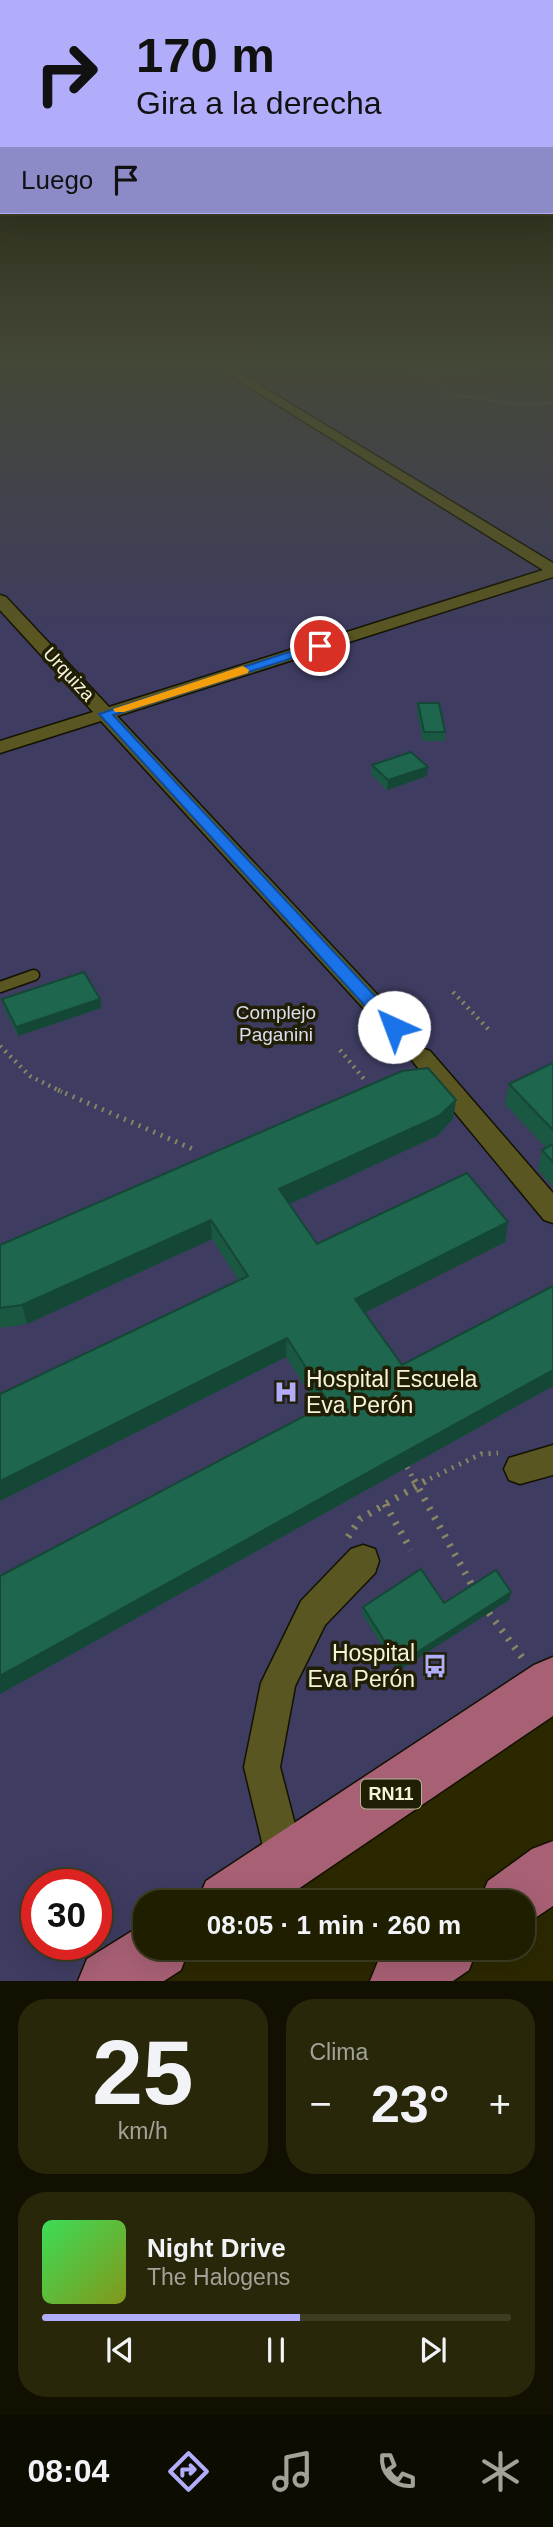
<!DOCTYPE html>
<html lang="es">
<head>
<meta charset="utf-8">
<style>
	:root { --surface:#201e00; --page:#28270a; --text:#f1f3f6; --muted:#a2a299; --line:#3d3c22; --accent:#b1adfa }
	body { margin:0; font-family:Helvetica,sans-serif; background:var(--page); color:var(--text); height:100vh; display:flex; flex-direction:column; font-size:26px; white-space:nowrap }
	* { box-sizing:border-box; margin:0 }
	p { font-size:23px; color:var(--muted) }
	.icon { flex:none; width:38px; height:38px; fill:none; stroke:currentColor; stroke-width:2; stroke-linecap:round; stroke-linejoin:round }
	.map { position:relative; height:1981px; overflow:hidden }
	.details { display:flex; flex-direction:column; gap:18px; padding:18px; background:#121000; flex:1 }
	.details>* { flex:none }
	.top-card { position:absolute; left:0px; top:0px; width:553px; height:214px; box-shadow:0 7px 28px #0002,0 0 0 2px var(--line); background:#b1adfa; color:#111; overflow:hidden }
	.speed { position:absolute; left:21px; top:1869px; display:flex; gap:14px; font-size:35px; font-weight:700; text-align:center }
	.speed>* { display:grid; place-content:center; width:91px; height:91px; border-radius:50%; background:var(--surface); box-shadow:0 7px 28px #0002,0 0 0 2px var(--line); line-height:1 }
	.speed .limit { border:10px solid #d22; background:#fff; color:#111 }
	.pin { position:absolute; display:grid; place-items:center; width:60px; height:60px; color:#fff; margin:-30px; border:4px solid #fff; border-radius:50%; box-shadow:0 2px 7px #0007 }
	.me { position:absolute; width:77px; margin:-38px; rotate:317deg; stroke-linejoin:round; filter:drop-shadow(0 0 5px #0008) }
	.turn { display:flex; align-items:center; gap:24px; height:147px; padding:0 21px; font-size:32px }
	.turn .icon { width:91px; height:91px; stroke-width:2.5 }
	.turn b { display:block; font-size:49px; line-height:60px }
	.then { display:flex; align-items:center; height:66px; padding:0 21px; background:#0003; gap:14px; font-size:26px }
	.big { font-size:52px; font-weight:700; line-height:1.1 }
	.details .widget { flex:1; display:flex; flex-direction:column; justify-content:center; gap:10px; min-width:0; padding:0 24px; border-radius:28px; background:var(--page) }
	.details .dial { align-items:center; gap:0 }
	.dial b { font-size:91px; line-height:1 }
	.song { display:flex; align-items:center; gap:21px }
	.cover { width:84px; height:84px; border-radius:10px; background:linear-gradient(135deg,hsl(130 70% 55%),hsl(70 70% 35%)) }
	.played { height:7px; border-radius:4px; background:linear-gradient(90deg,var(--accent) 55%,var(--line) 55%) }
	.keys { display:flex; justify-content:space-around; direction:ltr }
	.heat { display:flex; justify-content:space-between; align-items:center; font-size:38px; direction:ltr }
	.details .tiles { flex:1; display:grid; gap:18px; grid-template-columns:1fr 1fr }
	.widget:last-child { grid-column:span 2 }
	.trip { position:absolute; left:133px; top:1890px; width:402px; height:70px; border-radius:28px; background:var(--surface); box-shadow:0 7px 28px #0002,0 0 0 2px var(--line); font-weight:700; line-height:70px; text-align:center }
	.dock { display:flex; height:112px; justify-content:space-around; align-items:center; background:#0d0c00; color:var(--muted) }
	.dock .icon { width:49px; height:49px }
	.dock .current { color:var(--accent) }
	.dock b { font-size:32px; color:var(--text) }
	.map>svg:first-child { display:block }
</style>
</head>
<body>
<div class="map">
<svg width="553" height="1981" viewBox="0 0 553 1981">
	<rect width="100%" height="100%" fill="#2b2800"/>
	<path fill="#3e3c61" fill-rule="evenodd" d="M0 363H553V1684L227 1902H145V1948H159L109 1981H0ZM37 1885H96V1944H37Z"/>
	<g fill="none" stroke-linecap="round" stroke-linejoin="round">
		<g stroke="#131100" stroke-width="13">
			<path id="service" d="M0 987 34 975"/>
		</g>
		<g stroke="#131100" stroke-width="3">
			<path id="minor" d="M210 363H223L553 563V577L117 716 402 1021 406 1027 402 1033 394 1035 386 1033 101 721 0 753V741L93 712 0 610V595L6 597 109 707 543 570Z
				M422 1048 430 1051 553 1193V1223L544 1220 414 1063 410 1057 414 1051Z
				M553 1445V1475L520 1484 509 1480 504 1469 509 1458Z
				M363 1545 375 1549 379 1561 375 1573 325 1625 295 1686 280 1767 305 1863 299 1876 286 1882 273 1876 267 1863 244 1767 261 1683 301 1601 351 1549Z"/>
		</g>
		<g stroke="#131100" stroke-width="3">
			<path id="primary" d="M553 1657V1716L279 1902H197L206 1881 534 1665Z
				M553 1841V1906L523 1926V1902H479L488 1881 532 1849Z
				M145 1923V1948H189L181 1970 164 1981H78L87 1959Z
				M395 1948H477L469 1970 453 1981H370L379 1959Z"/>
		</g>
		<path stroke="#878563" stroke-width="2.5" stroke-dasharray="1 2.5" stroke-linecap="butt" d="M397 363 429 375 448 394 514 404 553 403
			M420 363 429 375 503 363"/>
		<path stroke="#878563" stroke-width="4.5" stroke-dasharray="2 5" stroke-linecap="butt" d="M453 992 488 1029
			M0 1046 30 1076 62 1092
			M340 1050 364 1079"/>
		<path stroke="#878563" stroke-width="5" stroke-dasharray="2 6" stroke-linecap="butt" d="M58 1090 195 1150
			M407 1467 415 1482
			M423 1482 481 1454 498 1453"/>
		<path stroke="#878563" stroke-width="7" stroke-dasharray="2.5 8" stroke-linecap="butt" d="M414 1480 474 1589
			M385 1504 411 1550
			M348 1537 360 1519 427 1480
			M489 1613 524 1660"/>
		<use href="#service" stroke="#595622" stroke-width="10"/>
		<use href="#minor" fill="#595622" fill-rule="evenodd"/>
		<use href="#primary" fill="#a86075" fill-rule="evenodd"/>
	</g>
	<path fill="#1a5842" d="M418 703 445 732V741H423L417 712Z
		M372 765 427 776 387 790 371 774Z
		M2 999 101 1008 18 1036 4 1008Z
		M553 1063V1187L538 1170 542 1150 546 1148 505 1104 509 1084Z
		M456 1100 453 1119 437 1136 289 1204 317 1244 508 1222 505 1242 365 1312 402 1365 553 1386 0 1694V1576L319 1408 286 1357 0 1501V1394L239 1281 212 1239 27 1324 1 1328 0 1325V1245Z
		M511 1592 509 1600 398 1671 362 1614 363 1607 444 1603Z"/>
	<path fill="#154736" d="M428 767 427 776 387 790 388 780Z
		M100 999 101 1008 18 1036 16 1027Z
		M456 1100 453 1119 437 1136 279 1209V1189Z
		M211 1220 212 1239 27 1324 22 1305Z
		M508 1222 505 1242 354 1318 355 1299Z
		M287 1338 286 1357 0 1501V1481Z
		M553 1370V1386L0 1694V1676Z
		M511 1592 509 1600 398 1671 399 1664Z"/>
	<path fill="#1e664d" stroke="#154736" stroke-width="2" d="M418 703H439L445 732H424Z
		M411 752 428 767 388 780 372 765Z
		M84 972 100 999 16 1027 2 999Z
		M553 1063V1130L509 1084Z
		M428 1068 456 1100 439 1116 279 1189 317 1244 467 1173 508 1222 355 1299 402 1365 553 1286V1370L0 1676V1576L329 1403 287 1338 0 1481V1394L248 1276 211 1220 22 1305 0 1308V1245L402 1071Z
		M553 1144V1162L542 1150Z
		M421 1569 444 1603 496 1570 511 1592 399 1664 363 1607Z"/>
	<linearGradient id="sky" x2="0" y2="1"><stop stop-color="#181600"/><stop offset="0.57" stop-color="#444837"/><stop offset="1" stop-color="#444837" stop-opacity="0"/></linearGradient>
	<rect width="553" height="640" fill="url(#sky)"/>
	<path fill="#1a73e8" stroke="#114b97" stroke-width="2" d="M320 642 324 643V648L113 715 400 1023 402 1027 394 1033 388 1031 99 714Z"/>
	<path fill="#f59e0b" d="M243 666 249 670 248 673 124 712H115L113 709Z"/>
	<defs>
		<g id="hospital-bare" transform="scale(1.89)"><path d="M-5-5h3v3.5h4V-5h3V5h-3V1.5h-4V5h-3Z" fill="#b1adfa" stroke="#201e04" stroke-width="2.5" paint-order="stroke"/></g>
		<g id="bus-bare" transform="scale(1.89)"><path d="M-5-6H5V4H4V6H2V4H-2V6H-4V4H-5ZM-3.5-4V0h7V-4ZM-3.5 1.2v1.5H-2V1.2ZM2 1.2v1.5H3.5V1.2Z" fill="#b1adfa" stroke="#201e04" stroke-width="2.5" paint-order="stroke"/></g>
	</defs>
	<g fill-rule="evenodd">
		<use href="#hospital-bare" x="286" y="1392"/>
		<use href="#bus-bare" x="435" y="1666"/>
	</g>
	<g text-anchor="middle" dominant-baseline="central" stroke-width="7" stroke-linejoin="round" paint-order="stroke">
		<rect fill="#201e04" stroke="#b5b499" stroke-width="2" x="361" y="1779.5" width="60" height="29" rx="5"/>
		<g font-size="18" font-weight="bold" fill="#f5f4d9">
			<text x="391" y="1794">RN11</text>
		</g>
		<g font-size="19" fill="#f5f4d9" stroke="#201e04">
			<text transform="translate(69 674) rotate(47)">Urquiza</text>
		</g>
		<g font-size="19" fill="#deddf1" stroke="#201e04">
			<text x="276" y="1012">Complejo<tspan x="276" dy="22">Paganini</tspan></text>
		</g>
		<g font-size="23" fill="#f5f4d9" stroke="#201e04" text-anchor="start">
			<text x="306" y="1379">Hospital Escuela<tspan x="306" dy="26">Eva Perón</tspan></text>
			<text x="415" y="1653" text-anchor="end">Hospital<tspan x="415" dy="26">Eva Perón</tspan></text>
		</g>
	</g>
</svg>
<div class="speed"><div class="limit">30</div></div>
<div class="pin" style="left:320px;top:646px;background:#d93025"><svg class="icon" aria-label="arrive" viewBox="0 0 24 24"><path d="M6 21V4h12l-3 4 3 4H6"/></svg></div>
<svg class="me" style="left:394px;top:1027px" viewBox="-20 -20 40 40"><circle r="19" fill="#fff"/><path d="M0-13L10 11 0 6-10 11z" fill="#1a73e8"/></svg>
<div class="trip">08:05 · 1 min · 260 m</div>
<div class="top-card">
<div class="turn"><svg class="icon" aria-label="right" viewBox="0 0 24 24"><path d="M7 20v-9h11M14 6l5 5-5 5"/></svg><div><b>170 m</b>Gira a la derecha</div></div>
<div class="then">Luego<svg class="icon" aria-label="arrive" viewBox="0 0 24 24"><path d="M6 21V4h12l-3 4 3 4H6"/></svg></div>
</div>
</div>
<section class="details">
<div class="tiles">
<div class="widget dial"><b>25</b><p>km/h</p></div>
<div class="widget"><p>Clima</p>
<div class="heat"><a>−</a><b class="big">23°</b><a>+</a></div>
</div>
<div class="widget">
<div class="song"><i class="cover"></i><div><b>Night Drive</b><p>The Halogens</p></div></div>
<div class="played"></div>
<div class="keys"><svg class="icon" aria-label="previous" viewBox="0 0 24 24"><path d="M18 5L8 12l10 7zM5 5v14"/></svg><svg class="icon" aria-label="pause" viewBox="0 0 24 24"><path d="M8 5v14M16 5v14"/></svg><svg class="icon" aria-label="next" viewBox="0 0 24 24"><path d="M6 5l10 7-10 7zM19 5v14"/></svg></div>
</div>
</div>
</section>
<nav class="dock">
<b>08:04</b>
<svg class="icon current" aria-label="directions" viewBox="0 0 24 24"><path d="M12 3l9 9-9 9-9-9zM9 14v-3h6M13 9l2 2-2 2"/></svg>
<svg class="icon" aria-label="music" viewBox="0 0 24 24"><path d="M9 18V5l10-2v13"/><circle cx="6" cy="18" r="3"/><circle cx="16" cy="16" r="3"/></svg>
<svg class="icon" aria-label="phone" viewBox="0 0 24 24"><path d="M5 4h4l2 5-3 2q2 4 5 5l2-3 5 2v4C11 20 4 13 5 4z"/></svg>
<svg class="icon" aria-label="climate" viewBox="0 0 24 24"><path d="M12 3v18M4 7l16 10M4 17L20 7"/></svg>
</nav>
</body>
</html>
